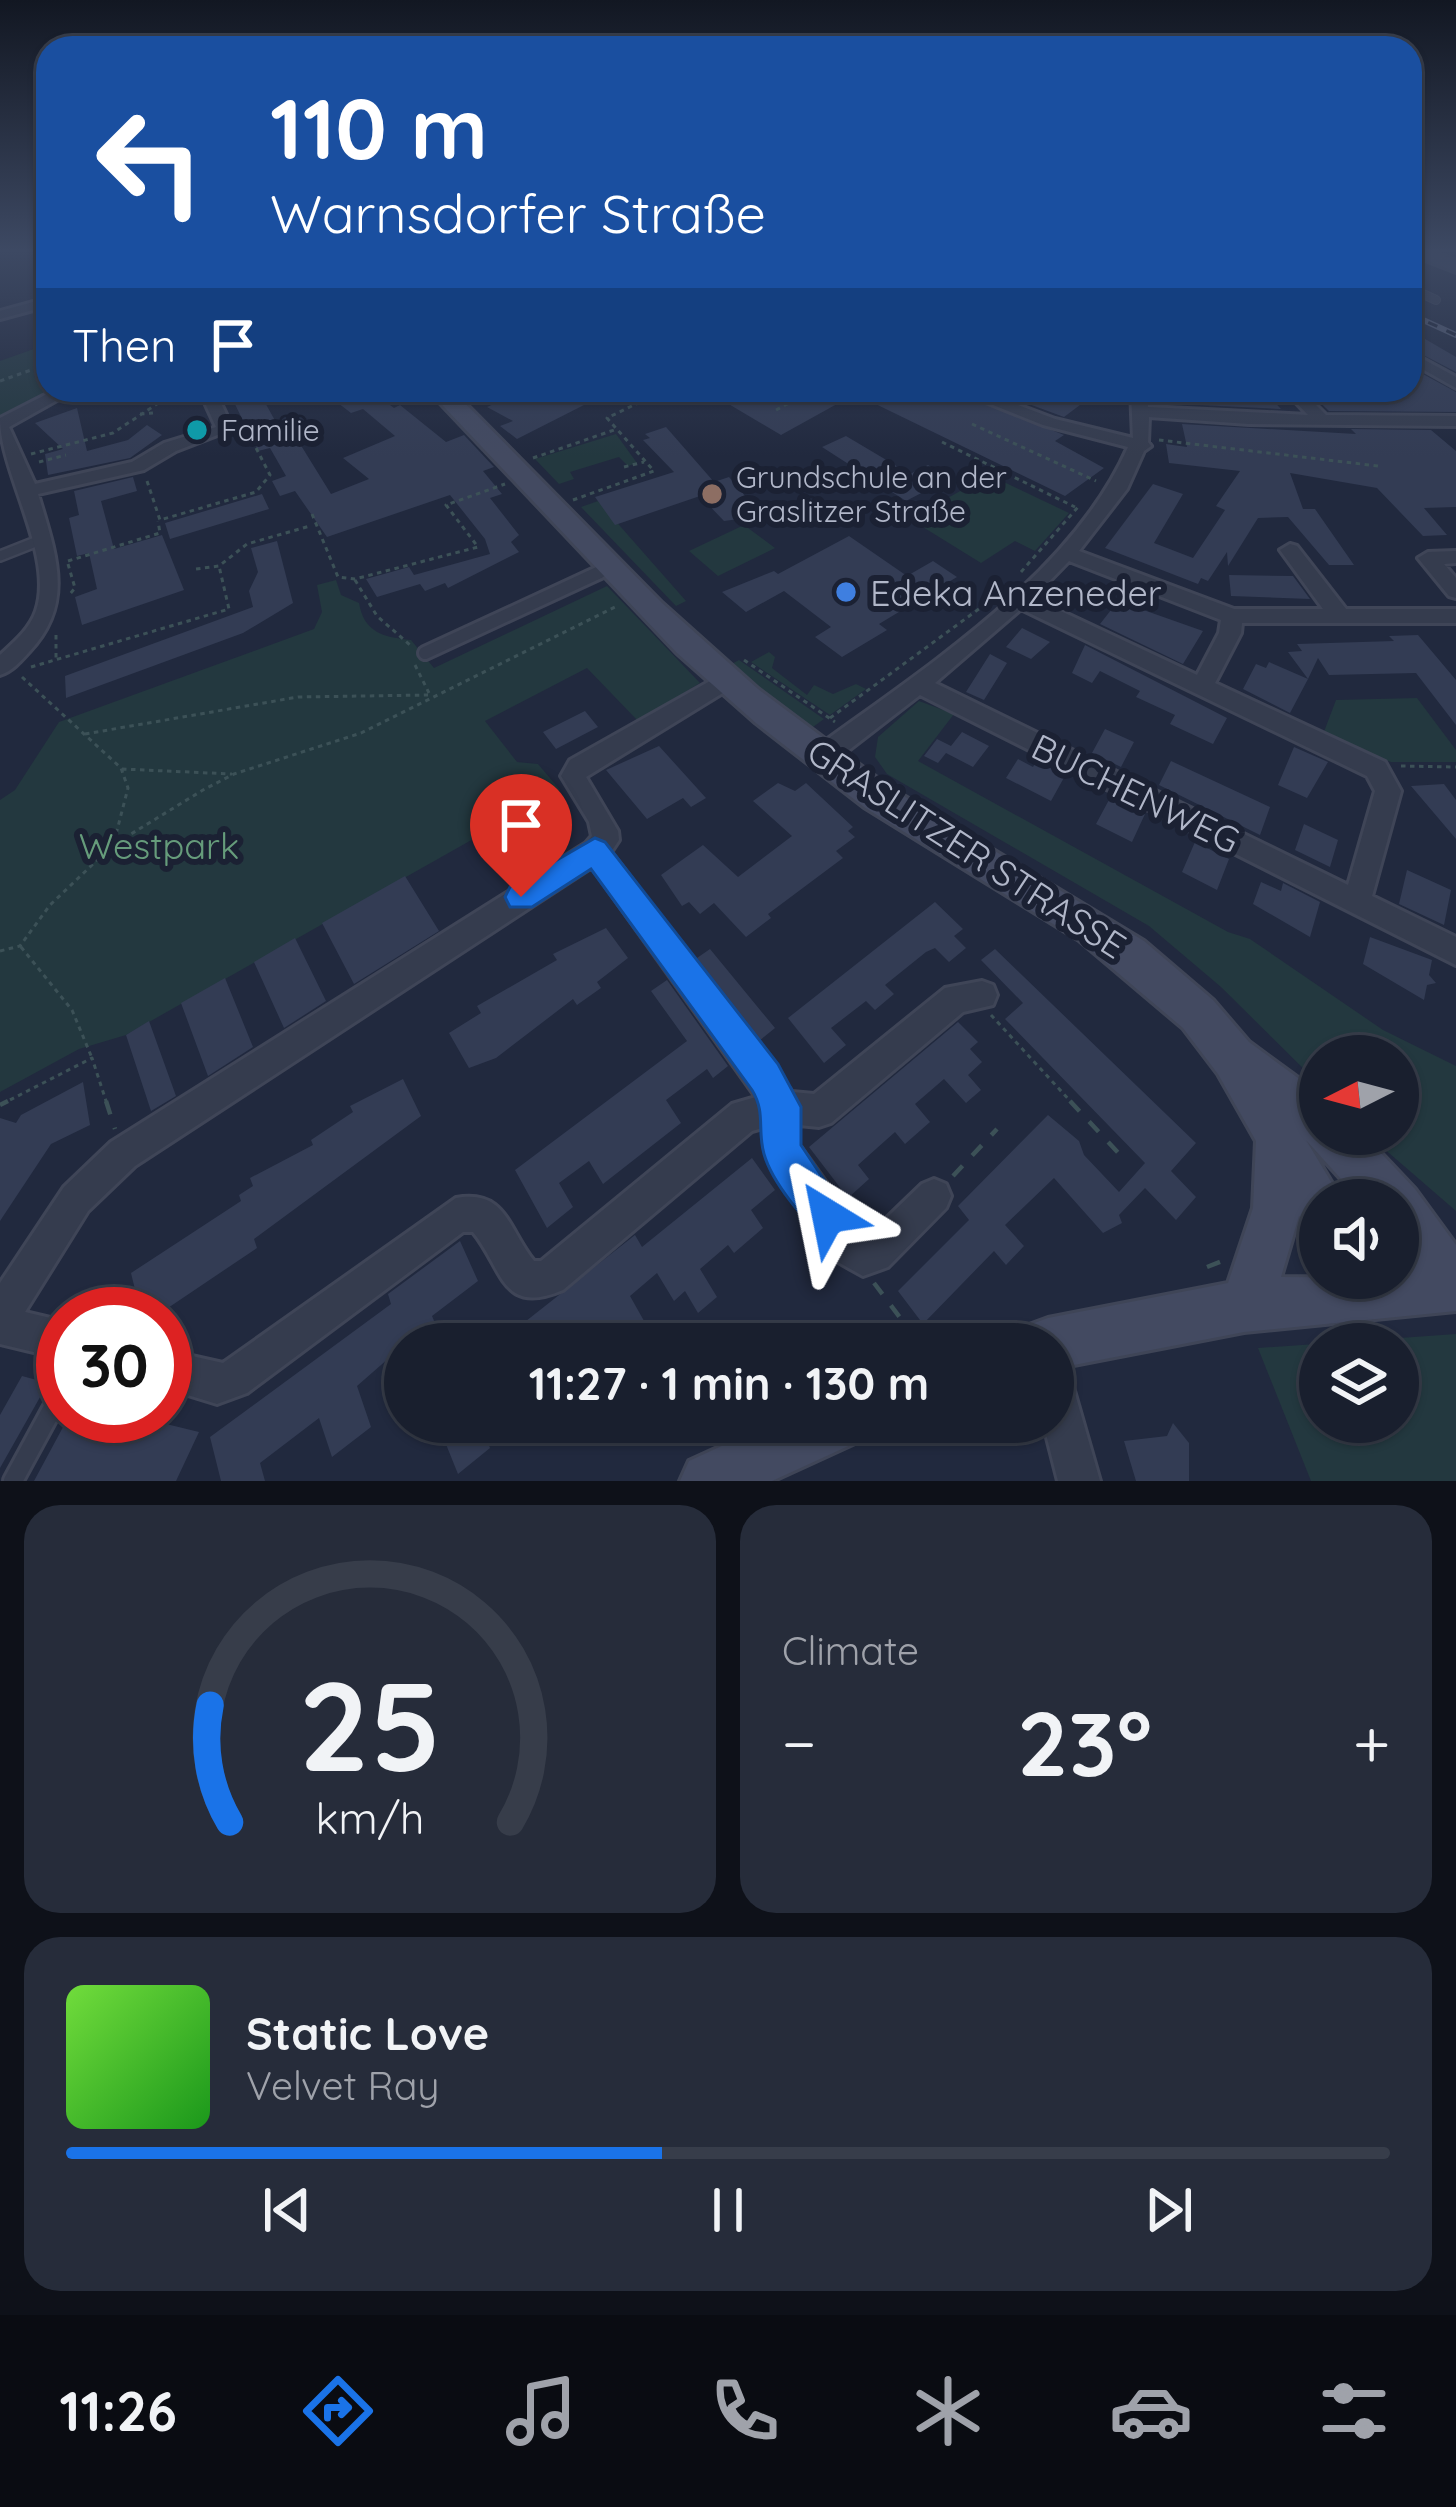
<!DOCTYPE html>
<html lang="en">
<head>
<meta charset="utf-8">
<style>
	:root { --surface:#191f2e; --page:#262c3a; --text:#f1f3f6; --muted:#9fa2aa; --line:#373d4a; --accent:#1a73e8 }
	body { margin:0; font-family:Quicksand,sans-serif; background:var(--page); color:var(--text); height:100vh; display:flex; flex-direction:column; font-size:45px; white-space:nowrap }
	* { box-sizing:border-box; margin:0 }
	p { font-size:39px; color:var(--muted) }
	.icon { flex:none; width:66px; height:66px; fill:none; stroke:currentColor; stroke-width:2; stroke-linecap:round; stroke-linejoin:round }
	.map { position:relative; height:1481px; overflow:hidden }
	.details { display:flex; flex-direction:column; gap:24px; padding:24px; background:#0e1119; flex:1 }
	.details>* { flex:none }
	.guide { position:absolute; left:36px; top:36px; width:1386px; height:366px; border-radius:36px; box-shadow:0 3px 9px #0004,0 0 0 3px var(--line); background:#1a4fa0; color:#fff; overflow:hidden }
	.needle { width:78px; rotate:264deg }
	.controls { position:absolute; left:1299px; top:1035px; display:grid; gap:24px }
	.controls a { display:grid; place-items:center; width:120px; height:120px; border-radius:50%; background:var(--surface); box-shadow:0 3px 9px #0004,0 0 0 3px var(--line); font-size:60px }
	.speed { position:absolute; left:36px; top:1287px; display:flex; gap:24px; font-size:60px; font-weight:700; text-align:center }
	.speed>* { display:grid; place-content:center; width:156px; height:156px; border-radius:50%; background:var(--surface); box-shadow:0 3px 9px #0004,0 0 0 3px var(--line); line-height:1 }
	.speed .limit { border:18px solid #d22; background:#fff; color:#111 }
	.pin { position:absolute; display:grid; place-items:center; width:102px; height:102px; color:#fff; margin:-123px -51px; border-radius:50% 50% 50% 0; rotate:-45deg; box-shadow:0 0 12px #0007 }
	.pin .icon { rotate:45deg }
	.me { position:absolute; width:132px; margin:-66px; rotate:325deg; stroke-linejoin:round; filter:drop-shadow(0 0 9px #0008) }
	.turn { display:flex; align-items:center; gap:42px; height:252px; padding:0 36px; font-size:54px }
	.turn .icon { width:156px; height:156px; stroke-width:2.5 }
	.turn b { display:block; font-size:84px; line-height:102px }
	.then { display:flex; align-items:center; height:114px; padding:0 36px; background:#0003; gap:24px; font-size:45px }
	.big { font-size:90px; font-weight:800; line-height:1.1 }
	.details .tile { flex:1; display:flex; flex-direction:column; justify-content:center; gap:18px; min-width:0; padding:0 42px; border-radius:36px; background:var(--page) }
	.details .dial { align-items:center; gap:0 }
	.dial svg { height:312px; overflow:visible; fill:none; stroke:var(--line); stroke-width:7; stroke-linecap:round; text-anchor:middle }
	.dial text { fill:var(--text); stroke:none }
	.song { display:flex; align-items:center; gap:36px }
	.cover { width:144px; height:144px; border-radius:18px; background:linear-gradient(135deg,hsl(100 70% 55%),hsl(120 70% 35%)) }
	.played { height:12px; border-radius:6px; background:linear-gradient(90deg,var(--accent) 45%,var(--line) 45%) }
	.keys { display:flex; justify-content:space-around; direction:ltr }
	.heat { display:flex; justify-content:space-between; align-items:center; font-size:66px; direction:ltr }
	.details .tiles { flex:1; display:grid; gap:24px; grid-template-columns:1fr 1fr }
	.tile:last-child { grid-column:span 2 }
	.trip { position:absolute; left:384px; top:1323px; width:690px; height:120px; border-radius:60px; background:var(--surface); box-shadow:0 3px 9px #0004,0 0 0 3px var(--line); font-weight:800; line-height:120px; text-align:center }
	.tabs { display:flex; height:192px; justify-content:space-around; align-items:center; background:#0a0c12; color:var(--muted) }
	.tabs .icon { width:84px; height:84px }
	.tabs .current { color:var(--accent) }
	.tabs b { font-size:54px; color:var(--text) }
	.map>svg:first-child { display:block }
</style>
</head>
<body>
<div class="map">
<svg width="1456" height="1481" viewBox="0 0 1456 1481">
	<rect width="100%" height="100%" fill="#21293e"/>
	<path fill="#23383f" fill-rule="evenodd" d="M48 344 52 390 0 418V361Z
		M616 434 637 463 628 466 619 457 570 472 574 479 559 484 535 459Z
		M989 475 1069 513 1035 551 1015 541 981 563 910 519Z
		M598 501 686 601 676 606 581 507Z
		M744 525 775 548 718 576 689 551Z
		M336 580 341 595 359 603C364 633 384 637 411 640L434 668 607 586 700 683 638 721 587 668 485 721 517 762 538 764 560 790 126 1035 79 1049 0 1092V800L15 790 59 722 314 629 322 612 317 585Z
		M769 652 775 657 772 668 807 695 814 685 833 694 856 684 866 689 830 715 751 662Z
		M739 660 824 719 813 727 801 724 728 666Z
		M1417 698 1456 750V762H1391L1322 737 1336 700Z
		M919 701 954 714 918 761 1228 932 1250 939 1383 1030 1456 1066V1211L1367 1134H1398V1056H1320V1085L1221 987 1149 926 887 774 875 757 878 737Z
		M1456 1334V1481H1311L1258 1348ZM1320 1344H1398V1422H1320Z"/>
	<path fill="#333c54" d="M1420 336 1456 357V372L1410 348V338Z
		M1410 367 1456 392V412L1329 411 1307 390H1417L1410 384Z
		M228 390H258L287 442 297 439 331 494 369 479 343 458 395 436 363 409 351 413 321 390H370L394 408 400 405 446 442 464 435 494 467 483 471 502 494 490 498 519 535 511 542 519 552 448 588 445 583 425 591 420 584 377 597 366 579 409 567 414 575 490 554 485 539 450 495 327 537 295 491 280 496 272 481 286 476 270 448 258 451Z
		M486 390H555L584 405 517 439 500 426 513 421 487 407 501 401Z
		M705 390H952L1064 435 1055 441 1104 468 1065 496 855 394 781 435Z
		M991 390 1057 394 1100 390 1064 417Z
		M1178 390 1267 394 1281 409 1178 404Z
		M77 408 87 451 128 440 147 425 162 435 130 458 48 475 45 454 63 449 35 423Z
		M1182 424 1356 434 1351 429 1431 430 1456 451V507L1424 508 1447 535 1423 536 1377 488 1290 473 1303 509H1315L1354 565H1329L1288 517 1258 518 1228 566 1227 552 1208 581 1201 578 1198 584 1105 548 1153 484 1183 494 1154 543 1193 558 1225 510 1216 506 1240 471 1169 463 1166 444 1187 447Z
		M666 427 714 482 729 477 762 516 724 521 700 496 615 525 595 497 674 472 643 440 650 438 645 434Z
		M846 436 910 474 928 465 950 478 906 501 822 447Z
		M133 477 137 491 101 501 114 549 162 535 184 590 82 625 75 597 97 589 89 553 77 556 69 518 79 515 74 491Z
		M262 494 269 509 170 539 165 523Z
		M849 536 907 576 933 561 957 577 879 624 887 630 842 657 815 637 831 627 784 591 746 612 722 592 774 571 778 574Z
		M277 541 293 603 243 633 66 698 65 676 253 607 249 591 258 572 251 548Z
		M1229 575 1293 576 1310 599 1231 596Z
		M1118 601 1203 631 1183 664 1100 624Z
		M1022 628 1050 642 1031 659 1006 647Z
		M1418 635 1456 680V725L1416 673 1329 675 1318 658 1308 679 1288 652 1302 651 1297 644 1394 641 1389 636Z
		M1085 645 1227 718 1213 744 1170 724 1175 715 1136 697 1140 691 1100 671 1092 683 1072 673Z
		M990 654 1007 663 984 700 966 692Z
		M1269 662 1308 679 1290 713 1243 689 1256 664 1266 668Z
		M585 711 598 727 556 749 543 732Z
		M1105 729 1134 742 1121 767 1092 753Z
		M962 732 989 746 973 767 946 753 938 763 924 756 937 739 951 746Z
		M659 746 706 798 691 807 683 798 647 819 606 770Z
		M1294 747 1328 762 1307 798 1278 785Z
		M1018 759 1033 767 1037 760 1066 774 1051 801 1006 778Z
		M1171 761 1270 807 1260 835 1159 785Z
		M778 783 795 791 806 783 853 827 848 831 855 837 836 851 843 858 768 914 771 918 746 937 714 903 700 914 689 902 682 906 661 875 703 845 738 877 792 836 753 801Z
		M1444 784 1456 800V839L1411 786Z
		M1110 798 1145 814 1132 842 1096 824Z
		M1304 824 1338 840 1330 867 1295 850Z
		M1195 842 1229 859 1217 890 1182 872Z
		M1407 870 1451 890 1444 925 1399 904Z
		M405 876 439 931 354 984 322 923Z
		M1261 882 1281 891 1283 883 1320 902 1310 937 1253 904Z
		M935 902 963 929 954 936 966 948 949 962 935 948 926 952 885 985 894 994 875 1010 866 1001 831 1028 846 1045 824 1063 788 1018Z
		M606 928 628 958 597 982 601 988 577 1005 573 999 496 1058 469 1068 449 1033 481 1013 477 1006 557 960 553 954Z
		M1370 937 1432 960 1429 975 1436 983 1427 985 1424 1000 1363 964Z
		M295 938 326 1001 284 1028 254 962Z
		M710 949 775 1028 759 1041 697 958Z
		M995 949 1196 1143 1171 1171 1196 1197 1176 1220 1145 1188 1119 1215 1122 1223 1103 1233 1054 1178 1005 1225 1024 1246 1006 1265 994 1251 923 1324 898 1291 969 1220 958 1206 1048 1115 1079 1141 1084 1155 1119 1192 1145 1163 1005 1019 1023 1003 981 960Z
		M225 978 253 1047 208 1076 181 1003Z
		M667 980 728 1066 713 1078 707 1069 666 1100 681 1123 603 1184 589 1161 559 1183 573 1207 547 1228 515 1170 687 1041 651 991Z
		M149 1021 176 1096 151 1111 126 1035Z
		M958 1022 978 1042 970 1049 982 1062 968 1075 981 1090 966 1103 944 1079 915 1104 930 1122 905 1144 895 1132 858 1165 869 1179 848 1198 809 1147Z
		M403 1079 421 1116 254 1239 257 1248 159 1314H141L131 1273 241 1201 239 1195 253 1186 250 1178 313 1145 311 1140 353 1112 350 1106Z
		M83 1082 90 1125 51 1144 0 1221V1118L16 1123 21 1115Z
		M752 1158 775 1190 751 1210 763 1228 734 1253 728 1245 700 1269 717 1297 698 1313 685 1291 674 1301 657 1273 630 1296 648 1328 629 1344H607L601 1332 586 1344H497L635 1235 642 1247Z
		M460 1241 478 1281 432 1316 444 1344H405L357 1386 371 1427 332 1457 319 1418 260 1463 265 1481H221L210 1437 391 1304 388 1294Z
		M22 1376 48 1383 0 1468V1415Z
		M69 1416H115L111 1424 149 1433 154 1421 199 1432 176 1481H34Z
		M437 1422H480L490 1448 458 1474Z
		M1173 1423 1189 1443V1481H1136L1124 1441 1167 1436Z"/>
	<g fill="none" stroke-linecap="round" stroke-linejoin="round">
		<g stroke="#3f4557" stroke-width="10">
			<path id="lane-far3" d="M1410 288 1436 300"/>
		</g>
		<g stroke="#3f4557" stroke-width="14">
			<path id="lane-far2" d="M0 556 38 541
				M593 575 613 566"/>
		</g>
		<g stroke="#3f4557" stroke-width="18">
			<path id="lane-far1" d="M425 653 600 572"/>
		</g>
		<g stroke="#3f4557" stroke-width="24">
			<path id="lane" d="M13 1481 63 1389"/>
		</g>
		<g stroke="#3f4557" stroke-width="6">
			<path id="street" d="M48 298V306L0 319V311Z
				M1410 352 1456 377V388L1410 362Z
				M55 390H75L9 427 35 484 132 462 164 443 216 427 201 394 204 390H222L217 395 233 429 176 451 144 470 38 494C55 552 76 603 29 652 20 662 12 671 0 675V655C13 643 30 629 36 611 55 556 0 473 0 418Z
				M956 390H978L1055 419 1133 438 1131 390H1147L1148 407 1308 415 1284 390H1301L1326 415 1456 416V426L1249 424 1149 417 1148 442 1151 446 1144 451 1127 489 1079 551 1234 609H1323L1280 550 1290 544 1297 546 1346 609H1456V623H1242L1241 633 1215 683 1385 762 1401 791 1372 896 1456 937V965L920 695 832 763H814L811 756 814 749C923 669 1072 575 1128 447L1043 425ZM1069 561 1221 620 1219 633 1197 675 1033 598ZM1021 609 1367 776 1375 791 1348 885 935 683Z
				M1456 551V563L1444 564 1456 578V598L1449 596 1418 558 1428 552Z
				M726 672 734 674 737 680 734 686 586 777 618 831 619 840 611 852 792 1092 814 1094 945 988 982 981 993 985 997 995 993 1005 963 1012 831 1123 819 1127 799 1125V1145L866 1238 922 1184 934 1179 946 1184 951 1196 946 1208 888 1267 863 1276 838 1262 770 1162 765 1150 766 1127 752 1131 563 1290C501 1316 504 1270 473 1232H463L247 1393 217 1404 165 1388V1350L223 1363 456 1198C506 1189 508 1229 534 1261H541L732 1104 756 1097 592 867 135 1166 88 1211 25 1312 63 1321V1359L0 1344V1283L64 1187 111 1142 586 843 592 836 589 822 561 776 570 760Z
				M1053 1367 1067 1373 1073 1387 1100 1481H1058L1043 1422H1053Z"/>
		</g>
		<g stroke="#3f4557" stroke-width="6">
			<path id="secondary" d="M1410 249H1427L1456 261V272L1410 254Z
				M428 390H452L662 603 758 689 889 787 1144 941 1213 1000 1249 1042 1320 1094V1134H1363L1415 1189 1456 1245V1311L1244 1332 1053 1369V1344H1022L1029 1325 1048 1318 1228 1283 1253 1208 1256 1141 1218 1074 1183 1028 1079 940 864 807 756 723 677 653ZM1306 1140 1360 1200H1398V1248L1410 1265 1398 1266V1278L1281 1277 1299 1216 1320 1228V1200H1342Z
				M774 1422H865L857 1442 772 1481H680L689 1461Z"/>
		</g>
		<path stroke="#3c5157" stroke-width="3" stroke-dasharray="4.5 4.5" stroke-linecap="butt" d="M0 381 48 364
			M168 398 194 392
			M1030 399 1046 390
			M776 410 813 390
			M140 414 153 413
			M972 424 1096 481
			M1159 440 1378 466
			M942 442 1075 507
			M31 454 113 433 166 398 154 390
			M533 458 614 430
			M39 462 66 455
			M624 467 644 462
			M147 481 160 520 256 492 270 475 254 444 241 439
			M573 500 654 471 607 418 665 390
			M312 514 338 577 355 579 478 547 446 505 505 484
			M68 561 160 533 158 521
			M68 564 75 588 70 594
			M196 569 219 566 247 544 310 526
			M1021 572 1078 507
			M355 580 377 616 410 645
			M56 635V659
			M744 660 835 722
			M415 665 429 693
			M31 667 229 609 219 566
			M22 677 121 768 128 788 114 842
			M830 718 987 603
			M85 734 298 697 428 695
			M1401 766 1456 767
			M122 769 232 774
			M21 947 72 1010 92 1058
			M0 951 20 946 50 905 113 845 203 790 234 774 361 733 617 606
			M991 1015 1073 1104
			M2 1104 92 1058 107 1104"/>
		<path stroke="#3c5157" stroke-width="4.5" stroke-dasharray="14 14" stroke-linecap="butt" d="M106 1101 115 1129
			M1070 1101 1124 1159
			M0 1105 8 1101
			M953 1176 997 1129
			M1207 1267 1222 1261
			M874 1283 920 1344"/>
		<use href="#lane-far3" stroke="#353c4e" stroke-width="8"/>
		<use href="#lane-far2" stroke="#353c4e" stroke-width="9"/>
		<use href="#lane-far1" stroke="#353c4e" stroke-width="12"/>
		<use href="#lane" stroke="#353c4e" stroke-width="18"/>
		<use href="#street" fill="#353c4e" fill-rule="evenodd"/>
		<use href="#secondary" fill="#434a61" fill-rule="evenodd"/>
		<g stroke="#575f75" stroke-width="6">
			<path id="rail" d="M1410 314 1456 335"/>
		</g>
		<use href="#rail" stroke="#1b2133" stroke-width="3" stroke-dasharray="10" stroke-linecap="butt"/>
	</g>
	<linearGradient id="sky" x2="0" y2="1"><stop stop-color="#121722"/><stop offset="0.55" stop-color="#3d4963"/><stop offset="1" stop-color="#3d4963" stop-opacity="0"/></linearGradient>
	<rect width="1456" height="456" fill="url(#sky)"/>
	<path fill="#1a73e8" stroke="#114b97" stroke-width="3" d="M595 838 605 842 778 1064 801 1107V1145L848 1216 842 1230 828 1236C805 1226 771 1179 764 1154 757 1130 766 1113 752 1090L591 869 532 907H510L505 897 510 887Z"/>
	<circle fill="#0f9aa8" stroke="#1b2133" stroke-width="4.5" cx="197" cy="430" r="12"/>
	<circle fill="#8d6e63" stroke="#1b2133" stroke-width="4.5" cx="712" cy="494" r="12"/>
	<circle fill="#3f7fe0" stroke="#1b2133" stroke-width="4.5" cx="846" cy="592" r="12"/>
	<g text-anchor="middle" dominant-baseline="central" stroke-width="12" stroke-linejoin="round" paint-order="stroke">
		<g font-size="30" fill="#b1b7c9" stroke="#1b2133" text-anchor="start">
			<text x="221" y="430">Familie</text>
			<text x="736" y="477">Grundschule an der<tspan x="736" dy="34">Graslitzer Straße</tspan></text>
		</g>
		<g font-size="36" fill="#b1b7c9" stroke="#1b2133" text-anchor="start">
			<text x="870" y="592">Edeka Anzeneder</text>
		</g>
		<g font-size="36" fill="#b1b7c9" stroke="#1b2133">
			<text transform="translate(1136 793) rotate(26)">BUCHENWEG</text>
			<text transform="translate(967 848) rotate(33)">GRASLITZER STRASSE</text>
		</g>
		<g font-size="36" fill="#669c7b" stroke="#1b2133">
			<text x="159" y="845">Westpark</text>
		</g>
	</g>
</svg>
<div class="controls">
<a><svg class="needle" viewBox="-14 -14 28 28"><path d="M0-13l5 13h-10z" fill="#e53935"/><path d="M0 13l5-13h-10z" fill="#9fa2aa"/></svg></a>
<a><svg class="icon" aria-label="sound" viewBox="0 0 24 24"><path d="M4 9h4l5-4v14l-5-4H4zM17 9q2 3 0 6"/></svg></a>
<a><svg class="icon" aria-label="layers" viewBox="0 0 24 24"><path d="M12 4l9 5-9 5-9-5zM3 14l9 5 9-5"/></svg></a>
</div>
<div class="speed"><div class="limit">30</div></div>
<div class="pin" style="left:521px;top:897px;background:#d93025"><svg class="icon" aria-label="arrive" viewBox="0 0 24 24"><path d="M6 21V4h12l-3 4 3 4H6"/></svg></div>
<svg class="me" style="left:828px;top:1216px" viewBox="-20 -20 40 40"><path d="M0-17L14 15 0 8-14 15z" fill="#1a73e8" stroke="#fff" stroke-width="4"/></svg>
<div class="trip">11:27 · 1 min · 130 m</div>
<div class="guide">
<div class="turn"><svg class="icon" aria-label="left" viewBox="0 0 24 24"><path d="M17 20v-9H6M10 6l-5 5 5 5"/></svg><div><b>110 m</b>Warnsdorfer Straße</div></div>
<div class="then">Then<svg class="icon" aria-label="arrive" viewBox="0 0 24 24"><path d="M6 21V4h12l-3 4 3 4H6"/></svg></div>
</div>
</div>
<section class="details">
<div class="tiles">
<div class="tile dial"><svg viewBox="0 0 100 80">
<path d="M14 69A42 42 0 1 1 86 69"/>
<path d="M14 69A42 42 0 0 1 9 39" stroke="#1a73e8"/>
<text x="50" y="56" font-size="32" font-weight="700">25</text>
<text x="50" y="72" font-size="11">km/h</text>
</svg></div>
<div class="tile"><p>Climate</p>
<div class="heat"><a>−</a><b class="big">23°</b><a>+</a></div>
</div>
<div class="tile">
<div class="song"><i class="cover"></i><div><b>Static Love</b><p>Velvet Ray</p></div></div>
<div class="played"></div>
<div class="keys"><svg class="icon" aria-label="previous" viewBox="0 0 24 24"><path d="M18 5L8 12l10 7zM5 5v14"/></svg><svg class="icon" aria-label="pause" viewBox="0 0 24 24"><path d="M8 5v14M16 5v14"/></svg><svg class="icon" aria-label="next" viewBox="0 0 24 24"><path d="M6 5l10 7-10 7zM19 5v14"/></svg></div>
</div>
</div>
</section>
<nav class="tabs">
<b>11:26</b>
<svg class="icon current" aria-label="directions" viewBox="0 0 24 24"><path d="M12 3l9 9-9 9-9-9zM9 14v-3h6M13 9l2 2-2 2"/></svg>
<svg class="icon" aria-label="music" viewBox="0 0 24 24"><path d="M9 18V5l10-2v13"/><circle cx="6" cy="18" r="3"/><circle cx="16" cy="16" r="3"/></svg>
<svg class="icon" aria-label="phone" viewBox="0 0 24 24"><path d="M5 4h4l2 5-3 2q2 4 5 5l2-3 5 2v4C11 20 4 13 5 4z"/></svg>
<svg class="icon" aria-label="climate" viewBox="0 0 24 24"><path d="M12 3v18M4 7l16 10M4 17L20 7"/></svg>
<svg class="icon" aria-label="car" viewBox="0 0 24 24"><path d="M5 17H2v-5l4-1 3-4h7l3 4 3 1v5h-3M9 17h6M6 11h13"/><circle cx="7" cy="17" r="2"/><circle cx="17" cy="17" r="2"/></svg>
<svg class="icon" aria-label="filters" viewBox="0 0 24 24"><path d="M4 7h16M4 17h16"/><circle cx="9" cy="7" r="2"/><circle cx="15" cy="17" r="2"/></svg>
</nav>
</body>
</html>
